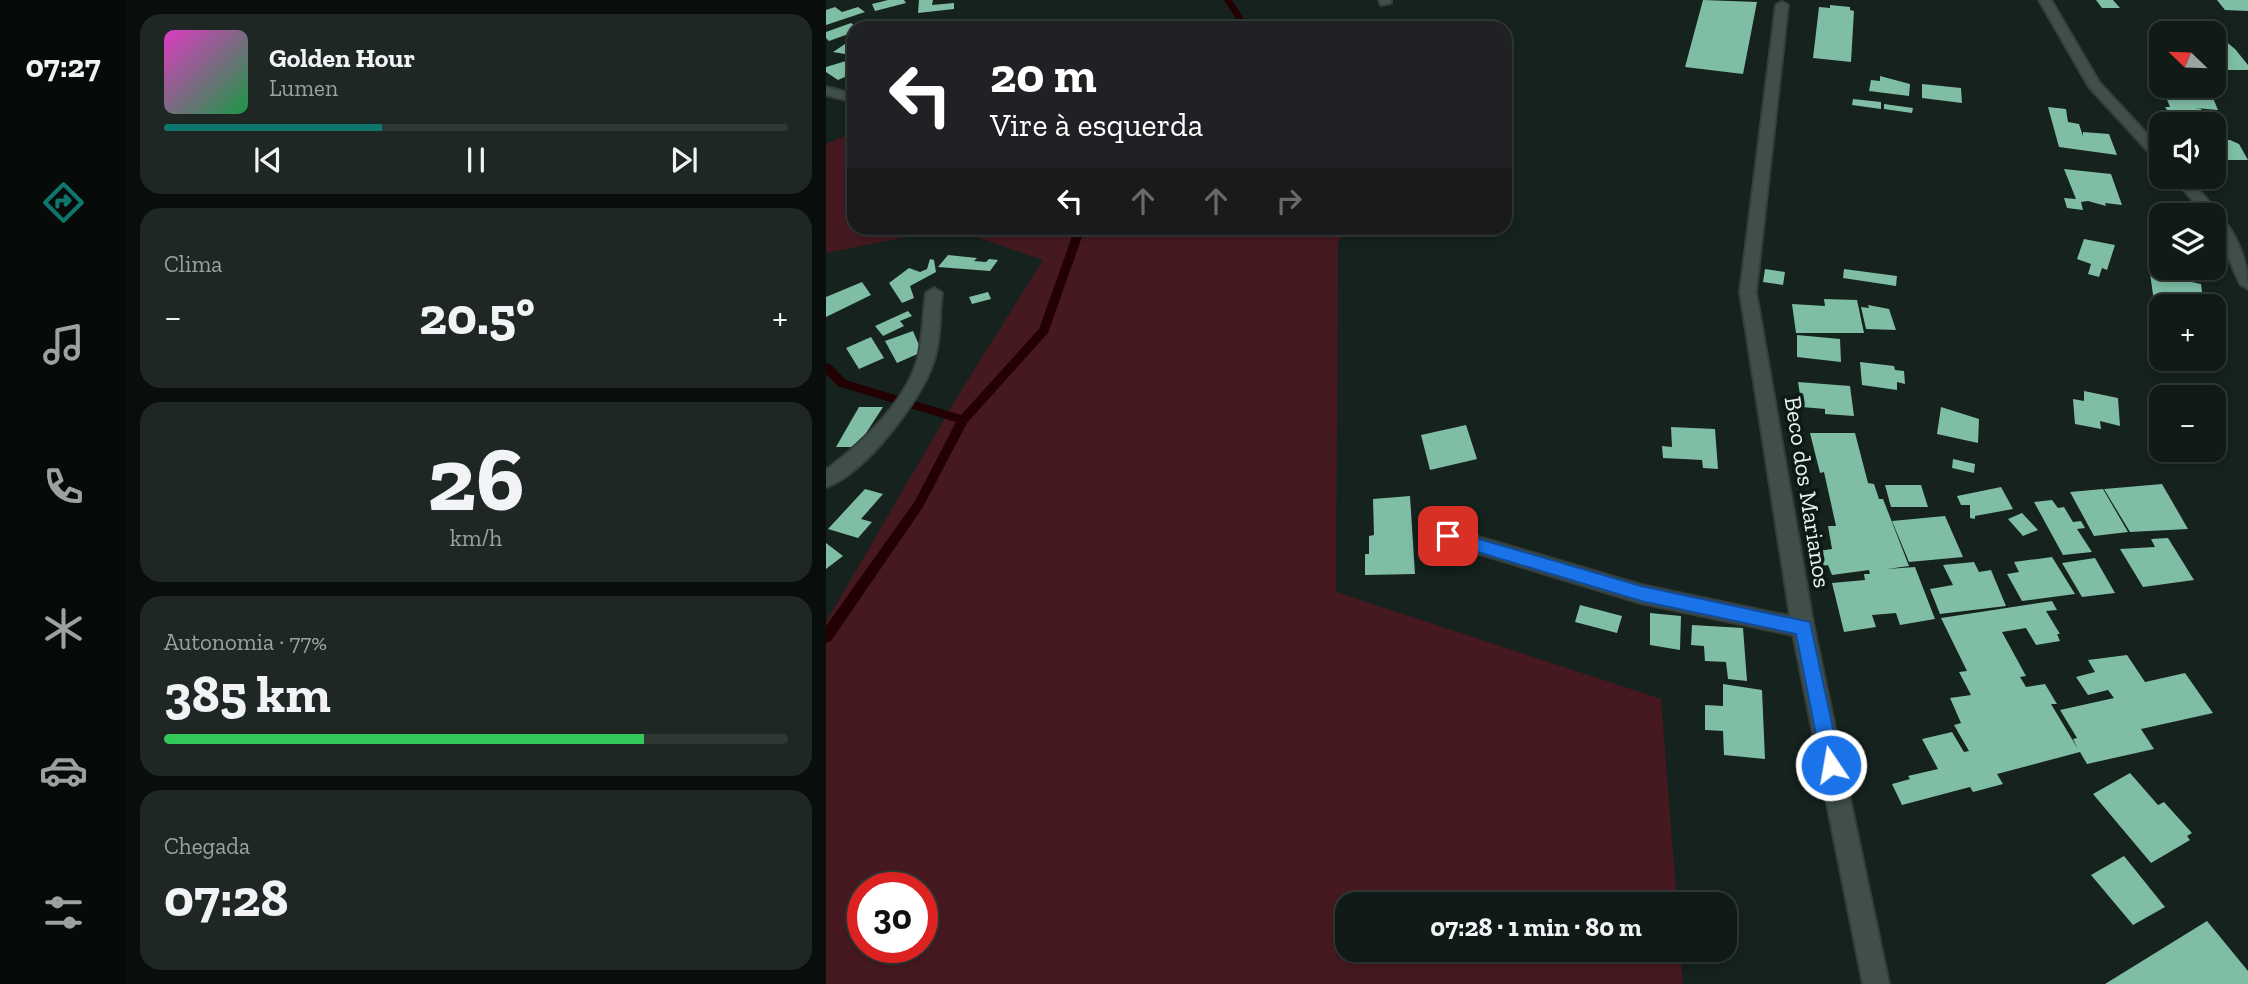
<!DOCTYPE html>
<html lang="pt">
<head>
<meta charset="utf-8">
<style>
	:root { --surface:#101a16; --page:#1e2723; --text:#f1f3f6; --muted:#9ca1a1; --line:#303835; --accent:#0f766e }
	body { margin:0; font-family:"Zilla Slab",serif; background:var(--page); color:var(--text); height:100vh; display:flex; flex-direction:column; font-size:26px; white-space:nowrap }
	* { box-sizing:border-box; margin:0 }
	p { font-size:23px; color:var(--muted) }
	.icon { flex:none; width:38px; height:38px; fill:none; stroke:currentColor; stroke-width:2; stroke-linecap:round; stroke-linejoin:round }
	.map { position:relative; flex:1; overflow:hidden }
	.details { display:flex; flex-direction:column; gap:14px; padding:14px; background:#090e0c; width:700px }
	.details>* { flex:none }
	.hud { position:absolute; left:21px; top:21px; width:665px; height:214px; border-radius:21px; box-shadow:0 4px 10px #0003,0 0 0 2px var(--line); background:#202124; color:#fff; overflow:hidden }
	.needle { width:46px; rotate:293deg }
	.fabs { position:absolute; left:1323px; top:21px; display:grid; gap:14px }
	.fabs a { display:grid; place-items:center; width:77px; height:77px; border-radius:14px; background:var(--surface); box-shadow:0 4px 10px #0003,0 0 0 2px var(--line); font-size:35px }
	.speed { position:absolute; left:21px; top:872px; display:flex; gap:14px; font-size:35px; font-weight:700; text-align:center }
	.speed>* { display:grid; place-content:center; width:91px; height:91px; border-radius:50%; background:var(--surface); box-shadow:0 4px 10px #0003,0 0 0 2px var(--line); line-height:1 }
	.speed .limit { border:10px solid #d22; background:#fff; color:#111 }
	.pin { position:absolute; display:grid; place-items:center; width:60px; height:60px; color:#fff; margin:-30px; border-radius:14px; box-shadow:0 4px 10px #0006 }
	.me { position:absolute; width:77px; margin:-38px; rotate:348deg; stroke-linejoin:round; filter:drop-shadow(0 0 5px #0008) }
	.turn { display:flex; align-items:center; gap:24px; height:147px; padding:0 28px; font-size:32px }
	.turn .icon { width:91px; height:91px; stroke-width:2.5 }
	.turn b { display:block; font-size:49px; line-height:60px }
	.lanes { display:flex; align-items:center; height:66px; padding:0 28px; background:#0003; justify-content:center; gap:35px; direction:ltr }
	.lanes .off { opacity:.35 }
	.big { font-size:52px; font-weight:700; line-height:1.1 }
	.details .tile { flex:1; display:flex; flex-direction:column; justify-content:center; gap:10px; min-width:0; padding:0 24px; border-radius:21px; background:var(--page) }
	.details .dial { align-items:center; gap:0 }
	.dial b { font-size:91px; line-height:1 }
	.song { display:flex; align-items:center; gap:21px }
	.cover { width:84px; height:84px; border-radius:10px; background:linear-gradient(135deg,hsl(310 70% 55%),hsl(140 70% 35%)) }
	.played { height:7px; border-radius:4px; background:linear-gradient(90deg,var(--accent) 35%,var(--line) 35%) }
	.keys { display:flex; justify-content:space-around; direction:ltr }
	.heat { display:flex; justify-content:space-between; align-items:center; font-size:38px; direction:ltr }
	.charge { height:10px; border-radius:5px; background:linear-gradient(90deg,#34c759 77%,var(--line) 0) }
	.trip { position:absolute; left:509px; top:892px; width:402px; height:70px; border-radius:21px; background:var(--surface); box-shadow:0 4px 10px #0003,0 0 0 2px var(--line); font-weight:700; line-height:70px; text-align:center }
	main { display:flex; flex:1; min-height:0 }
	.dock { display:flex; flex-direction:column; width:126px; justify-content:space-around; align-items:center; background:#060a09; color:var(--muted) }
	.dock .icon { width:49px; height:49px }
	.dock .selected { color:var(--accent) }
	.dock b { font-size:32px; color:var(--text) }
	.map>svg:first-child { display:block }
</style>
</head>
<body>
<main>
<nav class="dock">
<b>07:27</b>
<svg class="icon selected" aria-label="directions" viewBox="0 0 24 24"><path d="M12 3l9 9-9 9-9-9zM9 14v-3h6M13 9l2 2-2 2"/></svg>
<svg class="icon" aria-label="music" viewBox="0 0 24 24"><path d="M9 18V5l10-2v13"/><circle cx="6" cy="18" r="3"/><circle cx="16" cy="16" r="3"/></svg>
<svg class="icon" aria-label="phone" viewBox="0 0 24 24"><path d="M5 4h4l2 5-3 2q2 4 5 5l2-3 5 2v4C11 20 4 13 5 4z"/></svg>
<svg class="icon" aria-label="climate" viewBox="0 0 24 24"><path d="M12 3v18M4 7l16 10M4 17L20 7"/></svg>
<svg class="icon" aria-label="car" viewBox="0 0 24 24"><path d="M5 17H2v-5l4-1 3-4h7l3 4 3 1v5h-3M9 17h6M6 11h13"/><circle cx="7" cy="17" r="2"/><circle cx="17" cy="17" r="2"/></svg>
<svg class="icon" aria-label="filters" viewBox="0 0 24 24"><path d="M4 7h16M4 17h16"/><circle cx="9" cy="7" r="2"/><circle cx="15" cy="17" r="2"/></svg>
</nav>
<section class="details">
<div class="tile">
<div class="song"><i class="cover"></i><div><b>Golden Hour</b><p>Lumen</p></div></div>
<div class="played"></div>
<div class="keys"><svg class="icon" aria-label="previous" viewBox="0 0 24 24"><path d="M18 5L8 12l10 7zM5 5v14"/></svg><svg class="icon" aria-label="pause" viewBox="0 0 24 24"><path d="M8 5v14M16 5v14"/></svg><svg class="icon" aria-label="next" viewBox="0 0 24 24"><path d="M6 5l10 7-10 7zM19 5v14"/></svg></div>
</div>
<div class="tile"><p>Clima</p>
<div class="heat"><a>−</a><b class="big">20.5°</b><a>+</a></div>
</div>
<div class="tile dial"><b>26</b><p>km/h</p></div>
<div class="tile"><p>Autonomia · 77%</p><b class="big">385 km</b><div class="charge"></div></div>
<div class="tile"><p>Chegada</p><b class="big">07:28</b></div>
</section>
<div class="map">
<svg width="1422" height="984" viewBox="0 0 1422 984">
	<rect width="100%" height="100%" fill="#15221d"/>
	<path fill="#461920" fill-rule="evenodd" d="M28 132V228H124L0 253V144Z
		M125 228H520L512 242 510 592 835 699 851 905H522V950H854L857 984H0V622L133 394 217 260ZM37 887H96V947H37Z"/>
	<g fill="none" stroke-linecap="round" stroke-linejoin="round">
		<path fill="#220004" fill-rule="evenodd" d="M398 0H406L424 28H416Z
			M249 228H259L222 333 141 423 97 507 5 641 0 643V626L89 501 130 422 12 386 0 374V363L4 364 20 380 135 415 213 329Z"/>
	</g>
	<path fill="#7fbda5" d="M62 0H78L80 3 49 11 46 4Z
		M93 0H107L106 5 128 3V9L92 13Z
		M877 0 931 2 917 74 859 67Z
		M1270 0H1287L1294 8H1276Z
		M1391 0H1422V11L1399 10Z
		M1004 5 1024 7V10L1028 11 1025 62 987 58 993 7 1004 8Z
		M9 7 16 12 32 7 39 12 0 25V10Z
		M25 23 32 28H28V32L3 41 0 38V32Z
		M28 38V48L19 54 7 52Z
		M1388 39H1397L1409 49 1422 65V70H1396L1388 60Z
		M20 61 28 66V73L12 80 0 72V67Z
		M1054 76 1084 84 1083 96 1043 91 1045 80 1054 81Z
		M1096 84 1135 88 1136 103 1096 98Z
		M1351 87 1384 91 1392 110 1369 108 1375 109 1384 124H1365L1358 114 1343 113 1339 107H1344L1340 97 1356 98Z
		M1027 99 1055 102V109L1026 105Z
		M1058 104 1087 108 1086 113 1058 109Z
		M1222 107 1240 109 1242 122 1253 124 1257 136V132L1283 134 1291 155 1233 147Z
		M1388 140H1404L1413 144 1422 160H1391L1388 155Z
		M1238 169 1285 174 1296 205 1279 203 1280 206 1262 201 1255 202 1257 210 1241 208 1238 198 1250 199Z
		M1258 239 1289 245 1281 270 1276 268 1273 277 1262 274 1265 264 1251 259Z
		M122 255 151 258 148 261 160 262 163 259 172 260 164 271 112 267Z
		M104 259 108 260 110 272 84 286 88 298 76 303 63 283 83 268 94 272 101 269Z
		M939 269 959 272 957 285 937 282Z
		M1018 269 1071 276 1070 286 1017 278Z
		M1324 273 1375 284 1378 306H1335V311L1329 309Z
		M36 282 45 295 0 317V297Z
		M162 292 165 299 146 304 143 297Z
		M998 299 1031 300 1038 333H970L966 304 999 306Z
		M1042 305 1063 309 1070 330 1040 329 1035 307 1043 308Z
		M82 311 86 316 74 321 78 326 57 336 49 326Z
		M87 331 96 352 71 363 59 341Z
		M971 335 1014 339 1015 362 971 357Z
		M45 337 58 358 33 369 20 348Z
		M1034 362 1068 366 1069 370 1078 371 1079 384 1071 382V390L1036 385Z
		M972 382 1024 386 1028 416 999 414V409L976 407Z
		M1258 391 1292 398 1294 426 1274 421 1275 429 1249 424 1247 399 1258 401Z
		M33 407H57L31 447H10Z
		M1115 407 1153 419 1152 443 1111 434Z
		M640 425 651 459 604 470 595 435Z
		M845 427 889 429 892 469 877 468 876 460 837 458 836 446 846 447Z
		M984 433H1029L1042 483 1048 484 1053 499H1057L1083 566 1061 569 1089 567 1109 619 1074 625 1070 613 1046 615 1050 627 1018 632 1006 583 1039 580 1038 574H1044L1043 570 1006 575 1002 565 996 566 992 551 1006 549 1002 526H1010L998 472 994 473Z
		M1127 459 1149 464 1148 473 1126 468Z
		M1336 484 1362 529 1304 532 1278 489Z
		M1059 485H1095L1102 507H1065Z
		M1175 487 1187 509 1149 516V519L1144 518V505H1135L1131 496Z
		M39 489 57 494 35 519 46 522 32 538 2 529Z
		M1277 489 1302 532 1268 536 1244 492Z
		M584 496 589 574 539 575V554H543V536L548 535 547 499Z
		M1226 500 1232 508 1238 507 1247 522 1255 521 1259 528 1251 529 1266 552 1237 555 1208 502Z
		M1196 513 1212 530 1197 536 1182 519Z
		M1119 516 1137 557 1083 562 1066 521Z
		M1342 538 1368 580 1317 587 1294 549 1329 547 1325 539Z
		M0 543 17 556 0 569Z
		M1226 557 1249 594 1196 601 1181 574 1193 572 1188 562Z
		M1269 558 1289 593 1256 597 1236 563Z
		M1148 562 1153 572 1165 570 1180 606 1114 614 1104 589 1127 585 1117 565Z
		M1226 601 1231 610 1220 611 1234 634H1231L1234 641 1210 645 1200 628 1176 632 1200 676 1194 677 1200 687 1219 684 1231 704H1225L1252 749 1247 739 1251 738 1234 710 1288 698 1282 690 1262 695 1250 677 1269 672 1262 660 1301 655 1319 682 1359 673 1387 713 1315 729 1328 749 1261 764 1254 752 1171 774 1177 784 1147 792 1144 787 1076 805 1066 784 1084 779 1082 776 1112 769 1096 739 1126 732 1138 752 1143 751 1128 725 1135 723 1124 698 1145 695 1133 672 1141 671 1115 618Z
		M754 605 796 616 791 633 749 622Z
		M824 613 855 616 854 650 824 645Z
		M866 625 917 628 921 681 902 679 900 662 879 661 878 646 865 645Z
		M897 684 936 690 939 759 898 755 897 731 879 730V705L897 706Z
		M1304 773 1332 805 1338 802 1366 833 1361 836 1364 840 1325 863 1267 794Z
		M1298 856 1339 907 1307 925 1265 875Z
		M1381 921 1422 971V984H1279Z"/>
	<g fill="none" stroke-linecap="round" stroke-linejoin="round">
		<g stroke="#353e3a" stroke-width="4">
			<path id="service" d="M553 0H565V3L555 5Z
				M956 2 962 5 930 292 922 297 914 292 950 5Z
				M0 87 28 94V102L0 95Z
				M108 288 116 293C113 316 115 341 107 363 96 399 37 476 0 487V470C36 443 80 402 92 358 97 337 97 314 100 293Z
				M622 528 815 585 977 619 985 621 988 628 985 635 977 637 815 603 615 542 612 536 615 530Z"/>
		</g>
		<g stroke="#353e3a" stroke-width="4">
			<path id="minor" d="M1213 0H1225L1273 82 1335 149V161L1330 160 1263 87Z
				M1346 177H1361C1392 211 1422 240 1422 289L1414 284 1388 225V215H1380Z
				M922 287 930 292 988 628 1063 984H1037L966 628 914 292Z"/>
		</g>
		<use href="#service" fill="#404f49" fill-rule="evenodd"/>
		<use href="#minor" fill="#404f49" fill-rule="evenodd"/>
	</g>
	<path fill="#1a73e8" stroke="#114b97" stroke-width="2" d="M622 530 815 586 984 622 1015 765 1012 771 1005 774 998 771 996 765 970 634 815 601 622 543 613 536Z"/>
	<g text-anchor="middle" dominant-baseline="central" stroke-width="7" stroke-linejoin="round" paint-order="stroke">
		<g font-size="24" fill="#e9f2ee" stroke="#0c1914">
			<text transform="translate(982 492) rotate(81)">Beco dos Marianos</text>
		</g>
	</g>
</svg>
<div class="fabs">
<a><svg class="needle" viewBox="-14 -14 28 28"><path d="M0-13l5 13h-10z" fill="#e53935"/><path d="M0 13l5-13h-10z" fill="#9ca1a1"/></svg></a>
<a><svg class="icon" aria-label="sound" viewBox="0 0 24 24"><path d="M4 9h4l5-4v14l-5-4H4zM17 9q2 3 0 6"/></svg></a>
<a><svg class="icon" aria-label="layers" viewBox="0 0 24 24"><path d="M12 4l9 5-9 5-9-5zM3 14l9 5 9-5"/></svg></a>
<a>+</a>
<a>−</a>
</div>
<div class="speed"><div class="limit">30</div></div>
<div class="pin" style="left:622px;top:536px;background:#d93025"><svg class="icon" aria-label="arrive" viewBox="0 0 24 24"><path d="M6 21V4h12l-3 4 3 4H6"/></svg></div>
<svg class="me" style="left:1005px;top:765px" viewBox="-20 -20 40 40"><circle r="17" fill="#1a73e8" stroke="#fff" stroke-width="3"/><path d="M0-11L8 9 0 5-8 9z" fill="#fff"/></svg>
<div class="trip">07:28 · 1 min · 80 m</div>
<div class="hud">
<div class="turn"><svg class="icon" aria-label="left" viewBox="0 0 24 24"><path d="M17 20v-9H6M10 6l-5 5 5 5"/></svg><div><b>20 m</b>Vire à esquerda</div></div>
<div class="lanes"><svg class="icon" aria-label="left" viewBox="0 0 24 24"><path d="M17 20v-9H6M10 6l-5 5 5 5"/></svg><svg class="icon off" aria-label="ahead" viewBox="0 0 24 24"><path d="M12 20V5M6 11l6-6 6 6"/></svg><svg class="icon off" aria-label="ahead" viewBox="0 0 24 24"><path d="M12 20V5M6 11l6-6 6 6"/></svg><svg class="icon off" aria-label="right" viewBox="0 0 24 24"><path d="M7 20v-9h11M14 6l5 5-5 5"/></svg></div>
</div>
</div>
</main>
</body>
</html>
